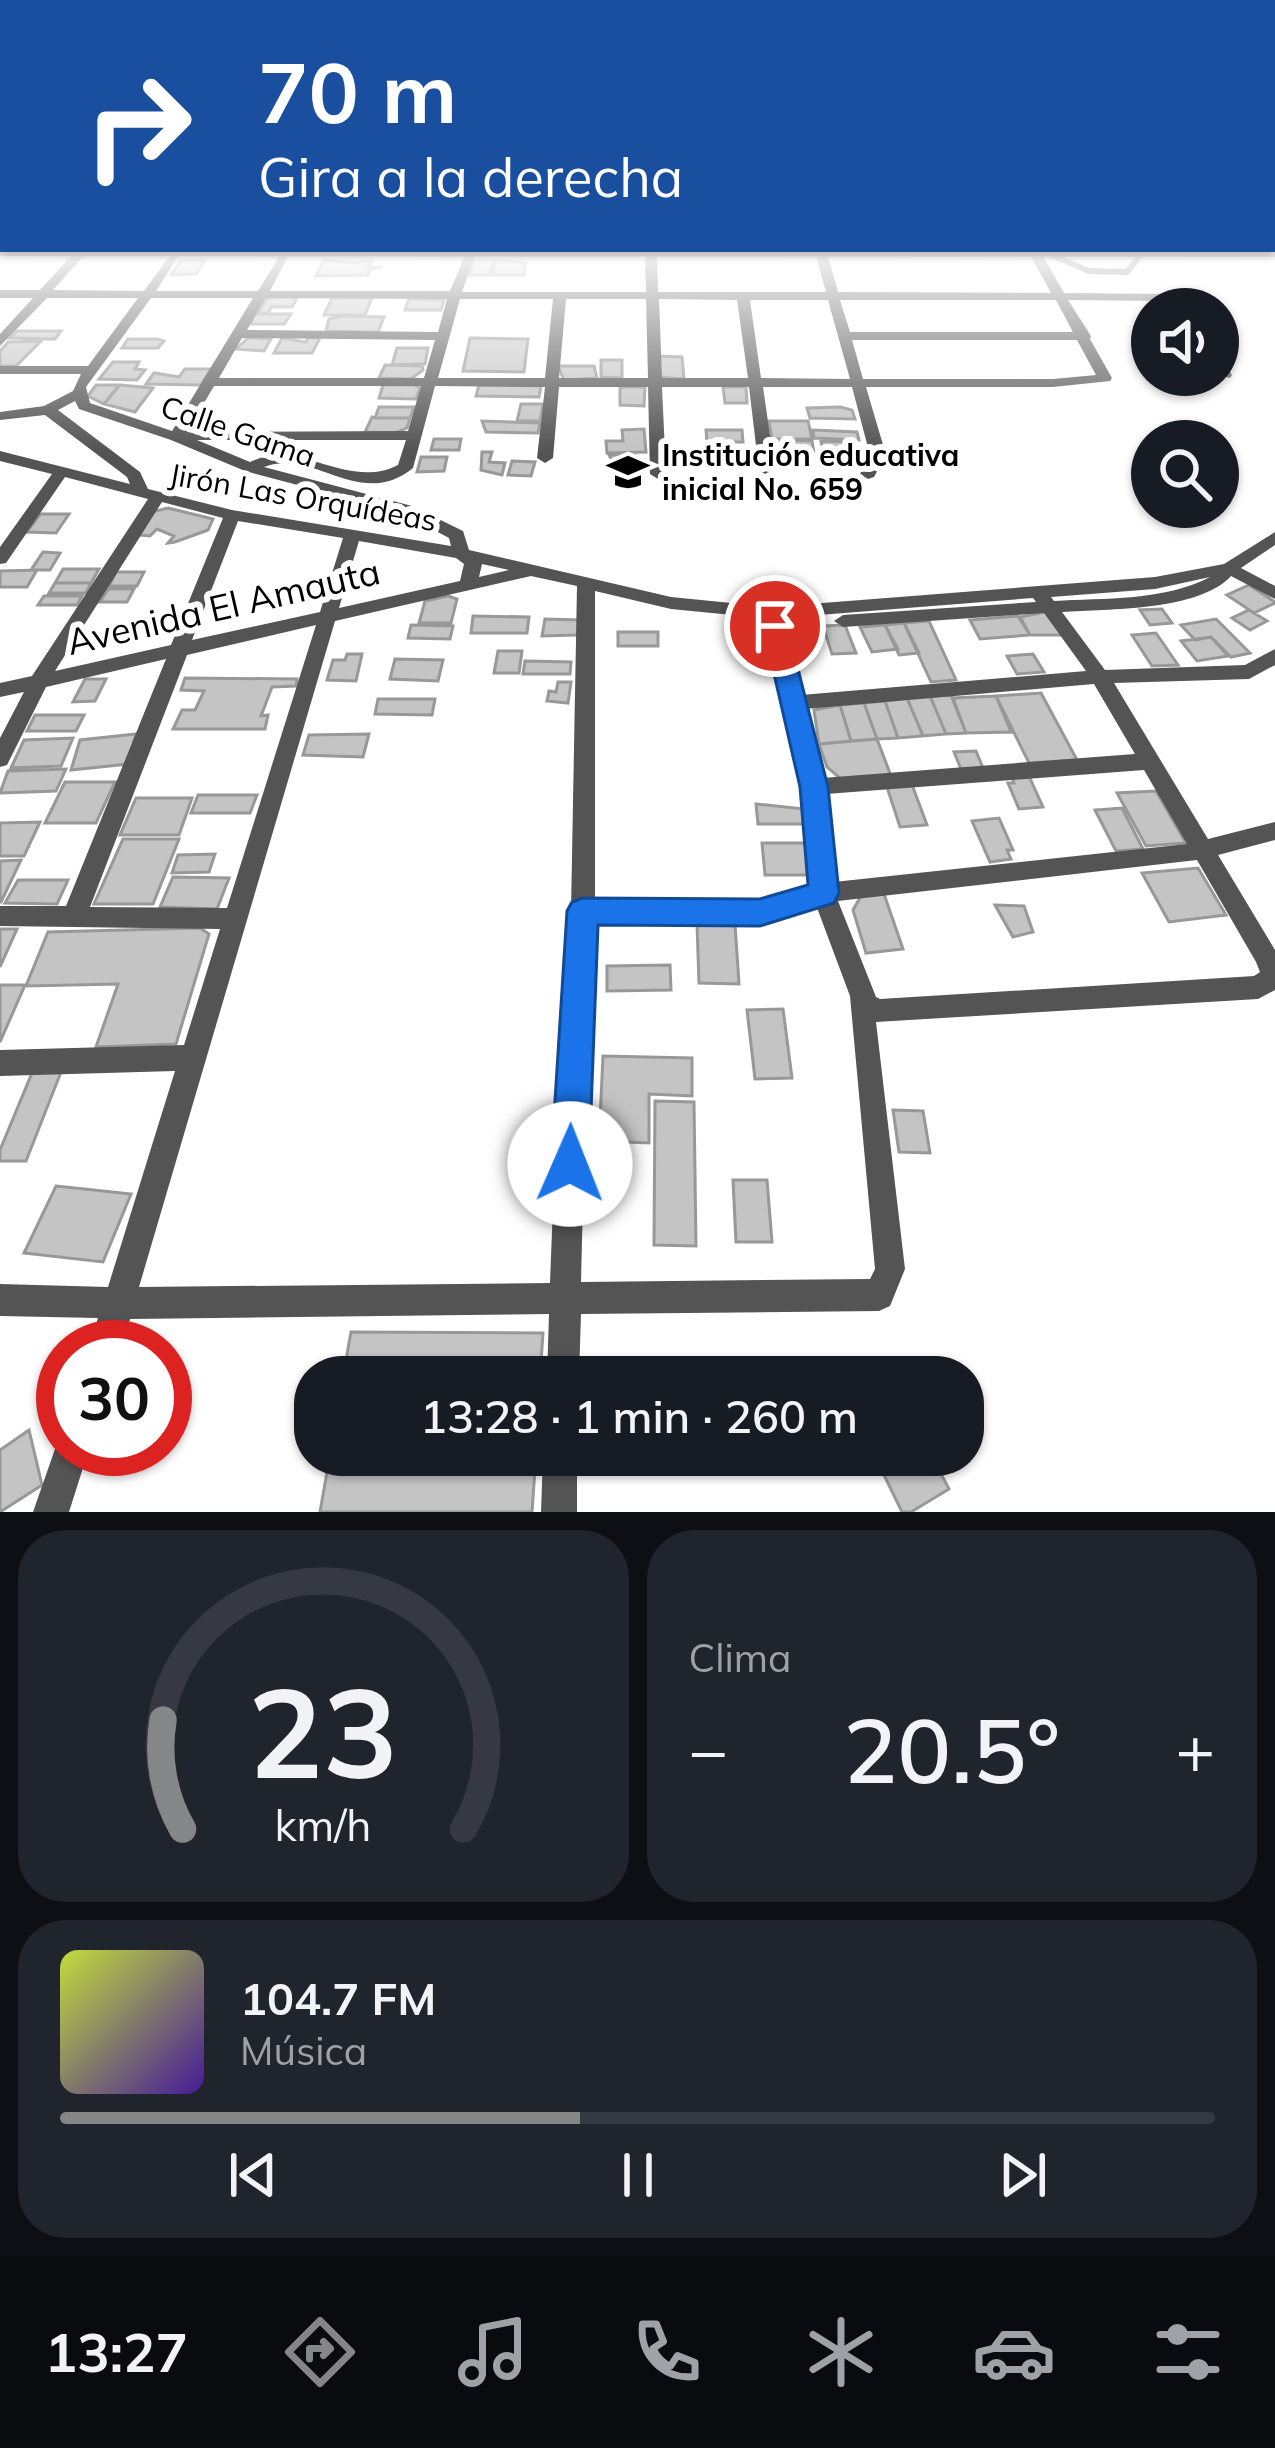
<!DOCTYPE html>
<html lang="es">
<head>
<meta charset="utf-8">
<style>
	:root { --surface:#171b24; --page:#20242c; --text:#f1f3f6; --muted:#9ea1a6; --line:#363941; --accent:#858687 }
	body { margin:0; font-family:Mulish,sans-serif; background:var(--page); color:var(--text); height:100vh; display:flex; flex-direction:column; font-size:45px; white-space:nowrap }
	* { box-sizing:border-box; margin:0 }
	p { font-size:39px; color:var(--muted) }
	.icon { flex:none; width:66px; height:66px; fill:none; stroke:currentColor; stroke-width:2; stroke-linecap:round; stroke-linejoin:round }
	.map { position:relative; height:1512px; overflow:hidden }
	.sheet { display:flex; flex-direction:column; gap:18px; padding:18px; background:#0d0f14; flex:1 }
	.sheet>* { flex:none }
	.banner { position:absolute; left:0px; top:0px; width:1275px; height:252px; box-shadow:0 3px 9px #0004; background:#1a4fa0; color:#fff; overflow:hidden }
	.tools { position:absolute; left:1131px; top:288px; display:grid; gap:24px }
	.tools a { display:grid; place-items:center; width:108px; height:108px; border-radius:50%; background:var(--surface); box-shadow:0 3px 9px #0004; font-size:60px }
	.speed { position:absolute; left:36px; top:1320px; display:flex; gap:24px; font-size:60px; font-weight:700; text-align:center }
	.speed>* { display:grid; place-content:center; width:156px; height:156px; border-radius:50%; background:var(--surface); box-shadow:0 3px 9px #0004; line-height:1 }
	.speed .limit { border:18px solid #d22; background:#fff; color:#111 }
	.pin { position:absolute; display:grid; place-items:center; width:102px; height:102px; color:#fff; margin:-51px; border:6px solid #fff; border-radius:50%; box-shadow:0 3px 12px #0007 }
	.me { position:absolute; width:132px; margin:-66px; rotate:1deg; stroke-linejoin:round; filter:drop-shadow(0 0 9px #0008) }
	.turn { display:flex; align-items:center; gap:42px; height:252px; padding:0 60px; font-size:54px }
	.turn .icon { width:156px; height:156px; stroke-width:2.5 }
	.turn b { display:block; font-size:84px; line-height:102px }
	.big { font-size:90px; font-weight:600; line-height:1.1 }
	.sheet .card { flex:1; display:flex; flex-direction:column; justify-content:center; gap:18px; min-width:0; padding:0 42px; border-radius:48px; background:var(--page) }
	.sheet .dial { align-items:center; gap:0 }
	.dial svg { height:312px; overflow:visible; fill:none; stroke:var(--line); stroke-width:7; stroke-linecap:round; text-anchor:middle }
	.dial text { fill:var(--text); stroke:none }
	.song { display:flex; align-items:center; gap:36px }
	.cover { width:144px; height:144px; border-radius:18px; background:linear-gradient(135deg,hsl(70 70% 55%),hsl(260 70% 35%)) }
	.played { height:12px; border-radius:6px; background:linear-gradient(90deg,var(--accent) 45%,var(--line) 45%) }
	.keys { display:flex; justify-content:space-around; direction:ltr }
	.heat { display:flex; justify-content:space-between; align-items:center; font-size:66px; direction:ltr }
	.sheet .tiles { flex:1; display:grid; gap:18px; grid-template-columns:1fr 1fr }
	.card:last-child { grid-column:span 2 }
	.trip { position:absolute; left:294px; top:1356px; width:690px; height:120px; border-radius:48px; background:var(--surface); box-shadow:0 3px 9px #0004; font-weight:600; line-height:120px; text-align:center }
	.tab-bar { display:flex; height:192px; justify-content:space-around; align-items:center; background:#090b0e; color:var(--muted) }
	.tab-bar .icon { width:84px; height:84px }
	.tab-bar .current { color:var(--accent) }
	.tab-bar b { font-size:54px; color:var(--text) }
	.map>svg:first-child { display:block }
</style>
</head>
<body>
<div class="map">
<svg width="1275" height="1512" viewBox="0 0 1275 1512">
	<rect width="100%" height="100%" fill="#fff"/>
	<path fill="#c4c4c4" stroke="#989898" stroke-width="3" d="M182 259H206L196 274 171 275Z
		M372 259 369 267H382L370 269 368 275 316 276 324 260 356 263Z
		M474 259H494L490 275H469Z
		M496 259 526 263 524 275H492Z
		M268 298 284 297 297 298 292 307H271L268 313H258Z
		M332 298H372L365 315H324Z
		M409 299 444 300 441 310H405Z
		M253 314H291L284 324H252Z
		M342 316 384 317 378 332 326 331 329 319Z
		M17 331H61L55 339 10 338Z
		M248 338 271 339 264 351 236 349Z
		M282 338 306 342 308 338H320L312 353H274Z
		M470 338 528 339 524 372 463 371Z
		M128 339H157L164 341 158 348H122Z
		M41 341 16 366H0V351L8 342Z
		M397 348H428L425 364 392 365Z
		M658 356 682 357 684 379 659 377Z
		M601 360H622V378L601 377Z
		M113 362H139L135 369 145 370 137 380 99 379Z
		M385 365 422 366 423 370 411 379 379 378Z
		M558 366H594L597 378 564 380Z
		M185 369H211L201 385 146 384 154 373 179 377Z
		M96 385H119L104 404 88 396Z
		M120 385 153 388 135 412 104 404Z
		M383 385H414L420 388 416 399 379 398Z
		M479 385 541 386 539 397 476 396Z
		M620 387H645L644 406 620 405Z
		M723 387H746L747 403H725Z
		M521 404H543L540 421H517Z
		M379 407H414L410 418H375Z
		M840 407 852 410 855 419 810 418 807 408Z
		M372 417 375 418H410L407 428 395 433 365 432Z
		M482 421 540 423 538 433 486 432Z
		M769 421H808L812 439H772Z
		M644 429 646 452 607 453 606 441H623L622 430Z
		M706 430H742L743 442H707Z
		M813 430 857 432 859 440 814 438Z
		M434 439H461L459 450H431Z
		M778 440 812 441 814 453H780Z
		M821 441 848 442 855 453 823 452Z
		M482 452H492L489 462 505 463 502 475 481 470Z
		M635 454 636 459 645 460V467H616L609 455Z
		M686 454 729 456V464L693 463Z
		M421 457H447L444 471 417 472Z
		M512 461 535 462 531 476 508 475Z
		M168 508 213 519 208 530 175 542 168 543 174 536 157 529 150 536 139 535 152 512Z
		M40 514H69L56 533 27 532Z
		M43 552 60 553 50 570H31Z
		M63 569H99L91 583H55Z
		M37 570 27 587H0V571Z
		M116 572H144L137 586H109Z
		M55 583H91L86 593H49Z
		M1249 585 1275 602V603L1254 613 1227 595Z
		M108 589H134L127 602H100Z
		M44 596H82L77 605H38Z
		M448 596 457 599 451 623H419L425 601Z
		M1162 609 1172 623 1150 625 1140 610Z
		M1249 610 1254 613 1267 621 1250 630 1232 618Z
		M1050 611 1064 635H1030L1020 617Z
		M473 616 529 617 527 633H471Z
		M1018 616 1030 635 980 639 970 620Z
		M545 619 579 620 577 635 542 636Z
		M1216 619 1250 653 1231 657 1211 637 1195 640 1181 625Z
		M929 621 956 680 931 682 904 623Z
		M904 623 919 653 899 655 885 625Z
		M411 625 453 626 450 639 408 638Z
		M845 625 856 653 832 654 823 626Z
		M885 625 898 649 872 652 860 627Z
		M618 632H658V646H618Z
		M1156 633 1178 665 1152 666 1132 635Z
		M1211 637 1228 656 1197 661 1181 641Z
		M498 651H522L519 673H494Z
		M347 654H362L356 681 327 680 333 660H345Z
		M1033 654 1044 672 1017 674 1007 656Z
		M395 659 443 660 438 681 390 679Z
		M525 661 571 662 570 674H523Z
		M185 678 297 679 296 686 272 687 261 716 268 715 265 729H173L182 710H195L204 691 181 690Z
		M85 679H106L95 701 73 702Z
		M558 682H571L568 703 547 701 549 691 556 692Z
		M1041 693 1077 760 1029 763 996 696Z
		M951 695 966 733 946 734 930 696Z
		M930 696 946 734 923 736 907 698Z
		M996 696 1011 732 966 733 953 698Z
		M907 698 923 736 898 738 885 701Z
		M378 699H435L432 715 375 714Z
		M885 701 898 738 877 739 864 703Z
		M864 703 877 739 851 741 840 705Z
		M840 705 851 741 819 744 814 710Z
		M35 715H84L76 731H27Z
		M136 734 128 764 71 770 80 740Z
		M369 734 363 757 303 755 309 735Z
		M73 738 61 766 11 768 24 740Z
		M877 739 891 776 842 780 827 767 819 744Z
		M976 751 983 768 961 769 954 752Z
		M66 769 56 791 0 793 8 771Z
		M1028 774 1043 807 1019 809 1008 783H1014L1011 775Z
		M65 782H115L96 823H45Z
		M911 782 927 825 900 827 886 784Z
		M1156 791 1186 843 1146 846 1117 793Z
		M198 795H257L250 813H191Z
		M136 798H192L179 835H120Z
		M756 804 805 809 807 824H758Z
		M1122 808 1143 849 1116 851 1095 810Z
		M999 818 1013 850H1007L1011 859 990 862 972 821Z
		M40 822 24 856H0V823Z
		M123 839H179L153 904H94Z
		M762 843H805L810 875H765Z
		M215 854 209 872 172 873 178 855Z
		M21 860 1 902H0V861Z
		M1198 868 1226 915 1169 922 1142 873Z
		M173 877 229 878 217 909 160 907Z
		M18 880H68L57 904 5 903Z
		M884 894 903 949 866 953 853 910 861 896Z
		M995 905 1024 906 1033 932 1013 937Z
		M697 924H735L739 984 699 983Z
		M200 928 209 934 176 1044 96 1047 118 984 26 986 48 932Z
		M0 929H17L0 967Z
		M670 965 671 990 607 991V966Z
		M0 985H25L0 1042Z
		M783 1009 792 1078 755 1079 747 1010Z
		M603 1056 692 1058V1096L649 1094V1143L599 1141Z
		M61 1072 26 1161H0V1150L32 1073Z
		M655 1101 694 1102 696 1246 654 1245Z
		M893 1110 923 1111 930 1153 899 1152Z
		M733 1180H767L772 1242H736Z
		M56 1186 131 1194 103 1262 24 1253Z
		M351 1332 543 1333 540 1377H343Z
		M29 1430 42 1485 0 1512V1450Z
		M330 1455H536L532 1512H320Z
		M918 1455H931L949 1489 911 1512H902L884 1475Z"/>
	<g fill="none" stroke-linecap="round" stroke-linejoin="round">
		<g stroke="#dbdbdb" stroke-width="6">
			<path id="trunk" d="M0 246 1275 247V257L0 256Z"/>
		</g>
		<path stroke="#545454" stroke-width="6" d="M1047 253 1089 271 1127 272 1143 252"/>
		<path fill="#545454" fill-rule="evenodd" d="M78 249 88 251 53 290 144 291 175 249H183L156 291H258L284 249H292L270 291H450L467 251 477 249 462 292H646L645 252 653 249 657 252 658 292H826L814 249H826L838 292 1051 293 1027 249H1039L1064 293 1171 294 1184 309H1171L1164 301 1068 300 1091 336 1090 339 1112 378 1110 381 1053 387H866L886 455 874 477 868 479 860 474 870 455 852 387H763L775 470 767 475 759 470 749 387H662L666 474 658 479 650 474 648 387H559L553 458 545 463 537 458 545 387 435 386 413 468C360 511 315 448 264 467L412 506 463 531 469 550 671 597 771 607 1155 577 1224 564 1275 532V545L1241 568 1275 586V599L1231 576C1199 611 1108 609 1062 612L1105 670 1245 665 1275 649V665L1249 679 1114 683 1208 839 1275 822V840L1218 855 1275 950V990L1258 999 876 1022 905 1269 890 1306 879 1311 581 1314 579 1377H547L549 1314 130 1319 121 1347H89L98 1318 0 1316V1284L108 1287 175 1071 0 1076V1050L184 1045 220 929 0 926V906H66L166 659 46 687 7 765 0 767V738L24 692 0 697V683L32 676 148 499 65 477 6 563 0 564V547L52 474 0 461V451L130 484 127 477 45 415 0 420V412L44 406 73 391 81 374H0V366H88L138 298H47L0 346V334L33 298H0V290H40ZM151 298H253L172 431 90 403 86 387ZM266 298 447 299 438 332 247 330ZM460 299H553L545 378H438ZM566 299H646L648 378H559ZM659 299 737 300 748 378H662ZM750 300H828L850 379 761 378ZM840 300H1056L1073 332H850ZM242 338 435 340 424 378H219ZM852 340H1077L1096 375 1053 379H863ZM214 386H421L408 431 187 432ZM75 401 79 409 171 440 245 471 400 512 449 538 451 546 232 510 148 489 140 472 58 410ZM197 440H406L398 465C348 491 301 438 250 462ZM162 502 223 518 171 645 55 671ZM238 521 343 538 320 612 192 640ZM359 541 456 558 464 564 460 581 339 608ZM482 564 509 570 479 577ZM531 576 577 586 571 911 558 1075 550 1283 139 1287 335 621ZM1210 577C1165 601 1104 598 1054 601L1051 597 1155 589ZM595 591 671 609 763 618 803 787 811 887 760 903 595 901ZM1033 598 1036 602 843 615 834 621 843 627 1044 613 1086 671 801 695 781 618ZM316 625 227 908 90 907 187 655ZM1094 684 1135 754 822 778 805 709ZM1144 770 1187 844 834 882 826 794ZM1197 860 1256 962 1260 972 1254 976 880 999 876 997 838 901ZM816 905 850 996 875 1269 870 1279 581 1282 586 1075 594 921 760 923Z
			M1218 360 1223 361 1232 375 1230 378 1218 375Z
			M63 1436V1449H89L69 1512H33L55 1449Z
			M543 1455H577V1512H541Z"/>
		<use href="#trunk" fill="#000" fill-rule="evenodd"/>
	</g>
	<linearGradient id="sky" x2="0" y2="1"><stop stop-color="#8cadcc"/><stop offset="0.53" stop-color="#fff"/><stop offset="1" stop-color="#fff" stop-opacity="0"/></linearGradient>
	<rect width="1275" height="451" fill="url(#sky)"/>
	<path fill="#1a73e8" stroke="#114b97" stroke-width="3" d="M775 617 787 626 828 787 839 893 834 903 760 926 598 925 589 1164 583 1177 570 1182 557 1177 551 1164 567 911 572 902 583 898 760 899 808 885 800 787 763 626Z"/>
	<defs>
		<g id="school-bare" transform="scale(3.24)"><path d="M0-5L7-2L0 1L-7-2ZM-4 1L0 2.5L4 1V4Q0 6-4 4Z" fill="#000" stroke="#fff" stroke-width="2.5" paint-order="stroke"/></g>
	</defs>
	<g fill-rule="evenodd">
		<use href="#school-bare" x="628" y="472"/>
	</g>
	<g text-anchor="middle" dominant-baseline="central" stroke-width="12" stroke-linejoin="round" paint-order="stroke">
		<g font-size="30" fill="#000" stroke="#fff">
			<text transform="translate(238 431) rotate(19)">Calle Gama</text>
			<text transform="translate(303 497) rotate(10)">Jirón Las Orquídeas</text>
		</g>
		<g font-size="30" font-weight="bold" fill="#000" stroke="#fff" text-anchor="start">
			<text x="662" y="455">Institución educativa<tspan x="662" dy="34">inicial No. 659</tspan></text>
		</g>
		<g font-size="36" fill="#000" stroke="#fff">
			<text transform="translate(223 606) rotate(-13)">Avenida El Amauta</text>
		</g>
	</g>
</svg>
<div class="tools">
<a><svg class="icon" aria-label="sound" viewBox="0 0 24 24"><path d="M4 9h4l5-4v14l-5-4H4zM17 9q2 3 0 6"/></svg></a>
<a><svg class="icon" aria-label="search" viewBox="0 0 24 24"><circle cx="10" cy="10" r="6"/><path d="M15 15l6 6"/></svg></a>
</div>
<div class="speed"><div class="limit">30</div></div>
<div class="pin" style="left:775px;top:626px;background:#d93025"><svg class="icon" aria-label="arrive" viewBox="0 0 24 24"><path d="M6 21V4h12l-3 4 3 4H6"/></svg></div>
<svg class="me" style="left:570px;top:1164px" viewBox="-20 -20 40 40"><circle r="19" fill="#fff"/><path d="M0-13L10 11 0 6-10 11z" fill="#1a73e8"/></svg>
<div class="trip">13:28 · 1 min · 260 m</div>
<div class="banner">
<div class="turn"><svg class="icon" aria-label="right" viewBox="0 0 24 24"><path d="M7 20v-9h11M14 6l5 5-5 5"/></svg><div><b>70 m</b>Gira a la derecha</div></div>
</div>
</div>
<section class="sheet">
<div class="tiles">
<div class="card dial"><svg viewBox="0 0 100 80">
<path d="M14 69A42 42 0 1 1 86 69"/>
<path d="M14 69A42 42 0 0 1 9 41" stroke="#858687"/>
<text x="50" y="56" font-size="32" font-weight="700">23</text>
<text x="50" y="72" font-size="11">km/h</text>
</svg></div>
<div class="card"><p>Clima</p>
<div class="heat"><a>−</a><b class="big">20.5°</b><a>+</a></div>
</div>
<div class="card">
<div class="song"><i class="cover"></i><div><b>104.7 FM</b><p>Música</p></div></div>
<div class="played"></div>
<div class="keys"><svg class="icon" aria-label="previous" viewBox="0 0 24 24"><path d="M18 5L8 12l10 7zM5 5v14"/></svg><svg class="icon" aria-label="pause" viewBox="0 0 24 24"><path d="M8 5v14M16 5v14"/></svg><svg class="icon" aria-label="next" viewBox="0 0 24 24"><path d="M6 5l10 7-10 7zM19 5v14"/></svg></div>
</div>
</div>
</section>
<nav class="tab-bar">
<b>13:27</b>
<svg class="icon current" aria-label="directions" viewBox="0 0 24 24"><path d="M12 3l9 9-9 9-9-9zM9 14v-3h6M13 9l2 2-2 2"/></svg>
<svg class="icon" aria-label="music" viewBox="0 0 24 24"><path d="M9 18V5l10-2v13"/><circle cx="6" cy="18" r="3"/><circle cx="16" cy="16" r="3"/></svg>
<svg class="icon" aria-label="phone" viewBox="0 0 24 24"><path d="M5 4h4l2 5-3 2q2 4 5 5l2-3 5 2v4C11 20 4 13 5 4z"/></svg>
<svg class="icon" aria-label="climate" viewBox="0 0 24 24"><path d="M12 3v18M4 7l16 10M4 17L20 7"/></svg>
<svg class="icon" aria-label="car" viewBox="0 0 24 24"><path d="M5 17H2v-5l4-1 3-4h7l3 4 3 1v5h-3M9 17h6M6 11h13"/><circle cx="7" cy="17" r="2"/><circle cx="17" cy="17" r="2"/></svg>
<svg class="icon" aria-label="filters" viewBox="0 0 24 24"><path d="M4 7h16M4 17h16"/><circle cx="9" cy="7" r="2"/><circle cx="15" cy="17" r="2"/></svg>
</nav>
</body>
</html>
